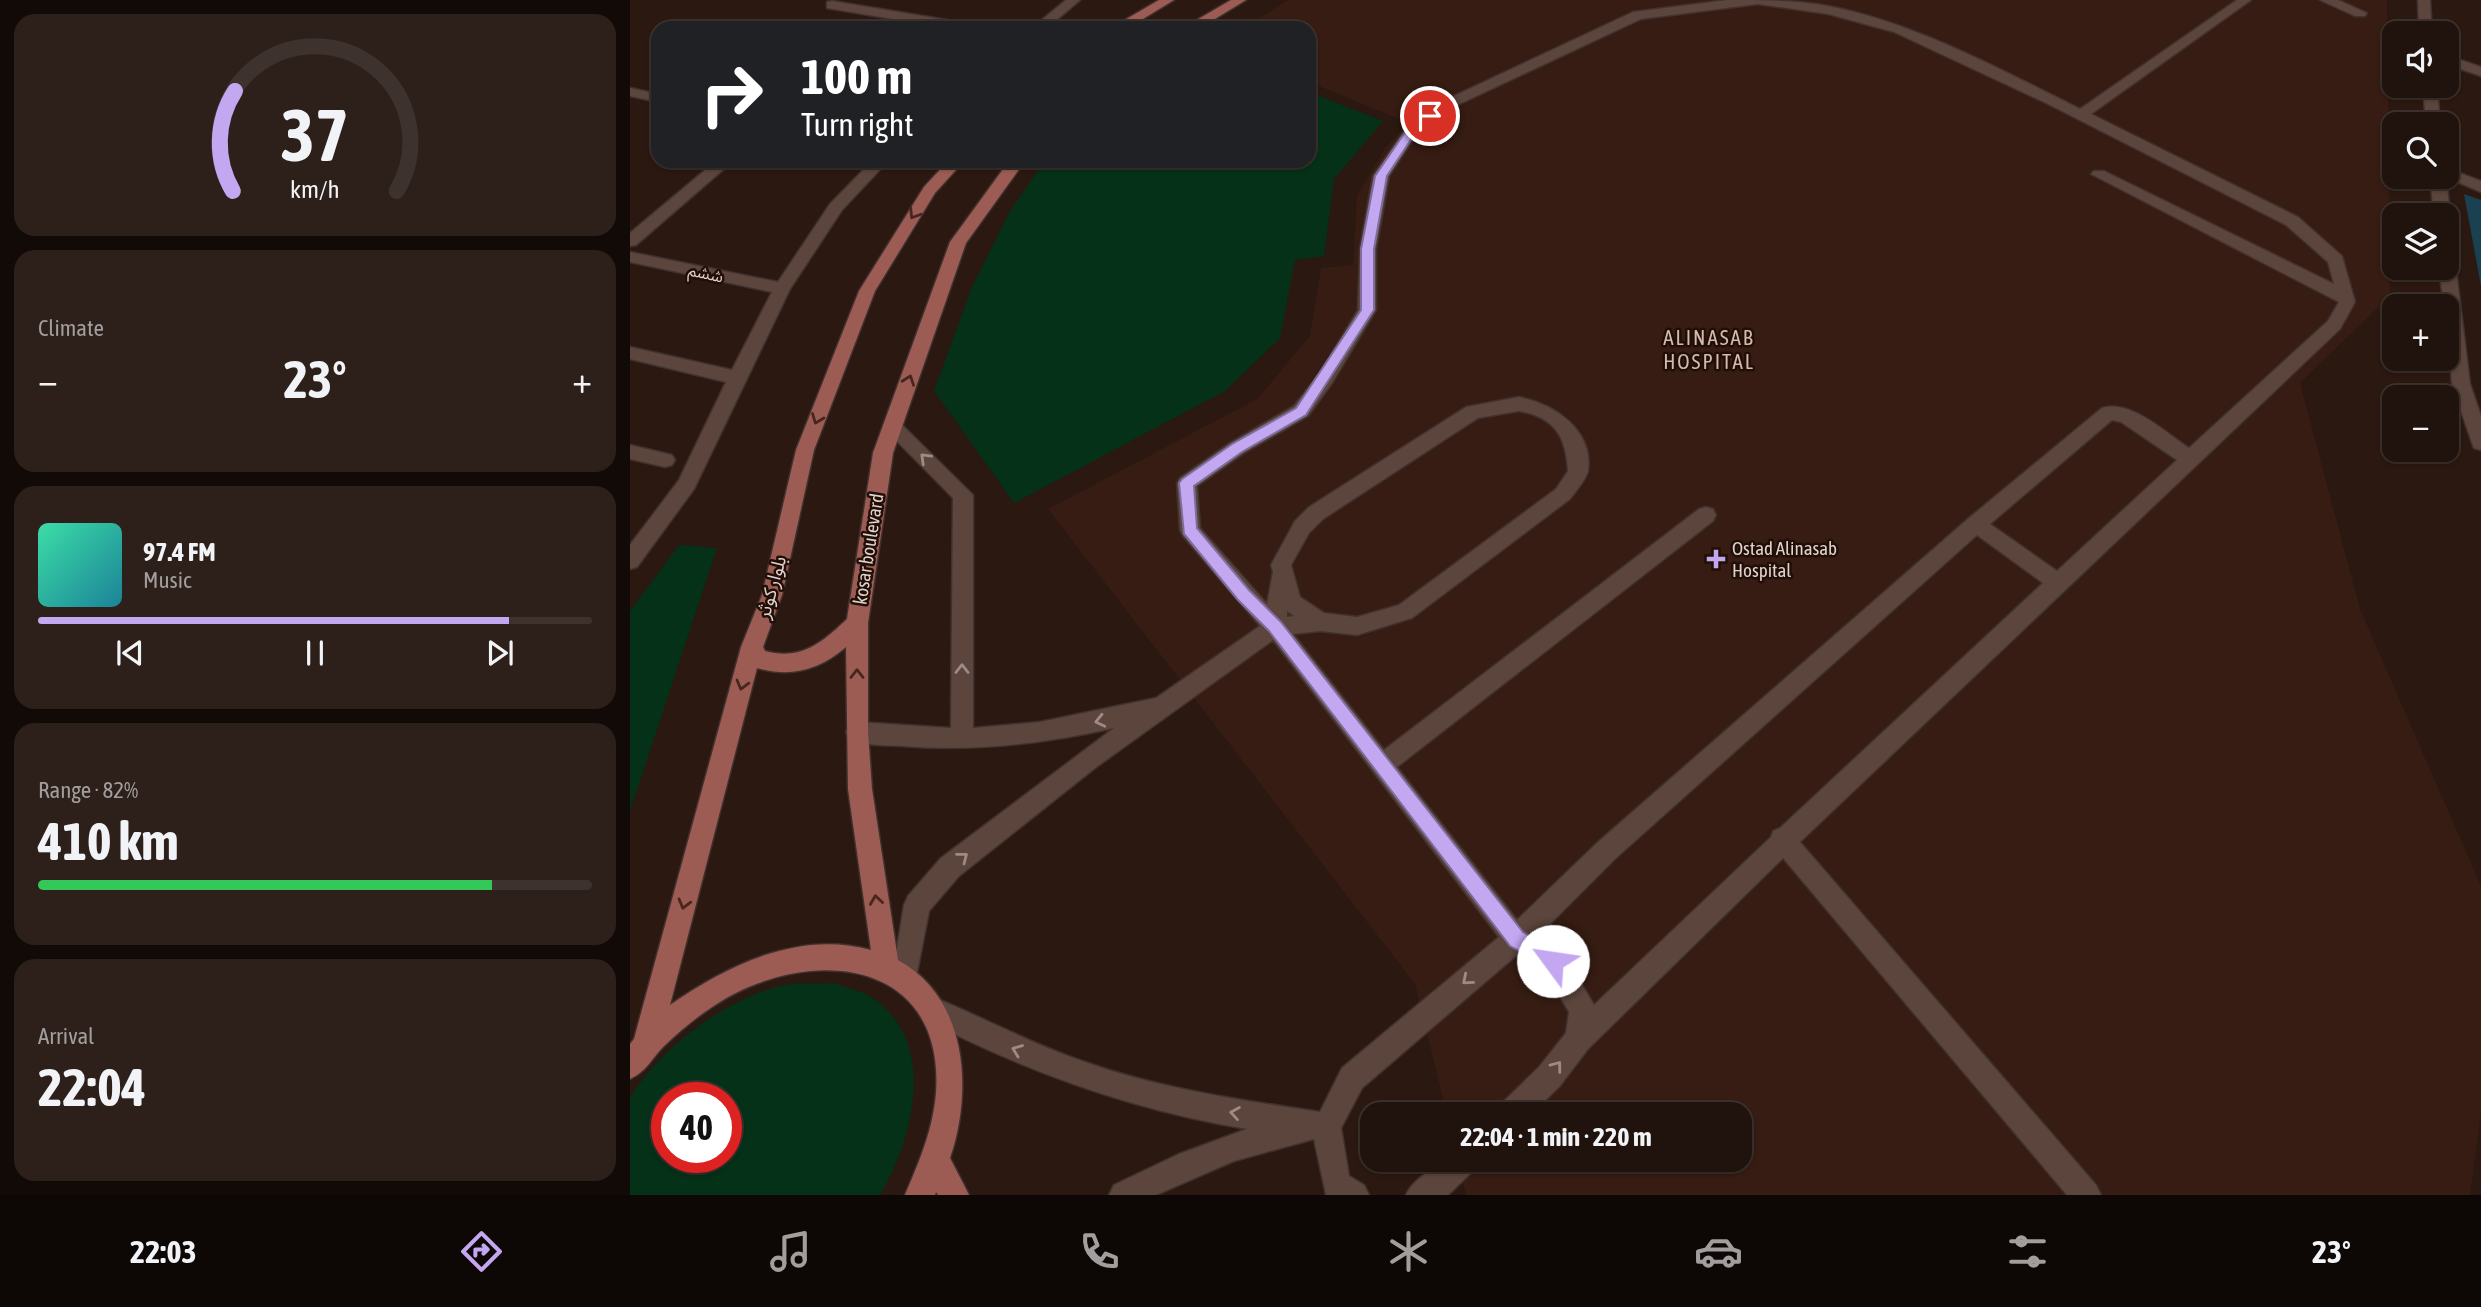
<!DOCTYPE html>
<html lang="en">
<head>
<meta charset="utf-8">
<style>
	:root { --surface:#20120c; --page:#2d201a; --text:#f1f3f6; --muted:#a29e9d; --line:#3d322d; --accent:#c4a7f1 }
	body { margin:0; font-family:"Asap Condensed","Noto Sans Arabic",sans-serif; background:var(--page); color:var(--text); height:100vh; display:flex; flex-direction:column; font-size:26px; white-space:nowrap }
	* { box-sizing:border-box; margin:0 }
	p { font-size:23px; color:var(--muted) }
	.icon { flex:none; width:38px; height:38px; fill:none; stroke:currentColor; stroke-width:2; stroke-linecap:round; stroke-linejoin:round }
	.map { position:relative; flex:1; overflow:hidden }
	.sheet { display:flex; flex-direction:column; gap:14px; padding:14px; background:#120a07; width:630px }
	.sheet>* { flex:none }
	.hud { position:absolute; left:21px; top:21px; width:665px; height:147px; border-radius:21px; box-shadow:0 2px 5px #0004,0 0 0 2px var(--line); background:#202124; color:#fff; overflow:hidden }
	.tools { position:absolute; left:1752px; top:21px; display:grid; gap:14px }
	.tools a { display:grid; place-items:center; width:77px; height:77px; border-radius:14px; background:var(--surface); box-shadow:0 2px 5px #0004,0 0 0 2px var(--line); font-size:35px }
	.speed { position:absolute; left:21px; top:1082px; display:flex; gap:14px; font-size:35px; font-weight:700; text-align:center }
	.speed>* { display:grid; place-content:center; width:91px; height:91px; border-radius:50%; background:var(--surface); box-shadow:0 2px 5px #0004,0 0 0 2px var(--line); line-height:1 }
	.speed .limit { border:10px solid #d22; background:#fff; color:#111 }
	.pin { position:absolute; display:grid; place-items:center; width:60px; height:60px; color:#fff; margin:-30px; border:4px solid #fff; border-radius:50%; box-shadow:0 2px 7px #0007 }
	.me { position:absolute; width:77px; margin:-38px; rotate:301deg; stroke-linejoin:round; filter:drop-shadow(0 0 5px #0008) }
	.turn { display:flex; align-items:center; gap:24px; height:147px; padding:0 35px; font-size:32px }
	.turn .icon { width:91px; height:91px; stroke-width:2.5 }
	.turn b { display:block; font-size:49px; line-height:60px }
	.big { font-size:52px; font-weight:700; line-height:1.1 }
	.sheet .card { flex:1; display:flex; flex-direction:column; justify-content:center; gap:10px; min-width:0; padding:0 24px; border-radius:21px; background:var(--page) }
	.sheet .dial { align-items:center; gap:0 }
	.dial svg { height:182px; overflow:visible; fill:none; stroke:var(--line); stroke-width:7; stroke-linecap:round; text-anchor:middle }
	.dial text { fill:var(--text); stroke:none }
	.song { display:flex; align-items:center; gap:21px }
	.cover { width:84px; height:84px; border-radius:10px; background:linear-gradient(135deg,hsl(160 70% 55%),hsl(190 70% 35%)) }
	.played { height:7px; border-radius:4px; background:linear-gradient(90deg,var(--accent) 85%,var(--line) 85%) }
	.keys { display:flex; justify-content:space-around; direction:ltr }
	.heat { display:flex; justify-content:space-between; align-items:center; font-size:38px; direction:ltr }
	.charge { height:10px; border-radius:5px; background:linear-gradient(90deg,#34c759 82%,var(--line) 0) }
	.trip { position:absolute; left:730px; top:1102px; width:392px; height:70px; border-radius:21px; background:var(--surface); box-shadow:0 2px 5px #0004,0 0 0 2px var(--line); font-weight:700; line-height:70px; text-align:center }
	.menu { display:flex; height:112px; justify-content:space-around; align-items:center; background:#0d0705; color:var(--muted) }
	.menu .icon { width:49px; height:49px }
	.menu .selected { color:var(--accent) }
	.menu b { font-size:32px; color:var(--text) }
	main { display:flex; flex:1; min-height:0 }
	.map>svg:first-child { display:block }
</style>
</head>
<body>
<main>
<section class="sheet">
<div class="card dial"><svg viewBox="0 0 100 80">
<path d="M14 69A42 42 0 1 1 86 69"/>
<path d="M14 69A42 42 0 0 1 15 25" stroke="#c4a7f1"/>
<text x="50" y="56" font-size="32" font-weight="700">37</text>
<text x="50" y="72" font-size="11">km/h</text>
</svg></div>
<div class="card"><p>Climate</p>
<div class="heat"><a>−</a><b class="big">23°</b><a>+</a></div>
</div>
<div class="card">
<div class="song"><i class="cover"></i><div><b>97.4 FM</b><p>Music</p></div></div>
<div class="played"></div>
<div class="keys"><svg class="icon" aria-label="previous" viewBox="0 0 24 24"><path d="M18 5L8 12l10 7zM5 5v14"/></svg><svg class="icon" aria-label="pause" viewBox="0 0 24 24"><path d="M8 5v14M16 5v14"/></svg><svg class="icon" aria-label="next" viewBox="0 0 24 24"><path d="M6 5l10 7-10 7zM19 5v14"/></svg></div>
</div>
<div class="card"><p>Range · 82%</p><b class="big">410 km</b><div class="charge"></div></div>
<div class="card"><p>Arrival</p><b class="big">22:04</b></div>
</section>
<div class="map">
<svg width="1851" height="1195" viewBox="0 0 1851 1195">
	<rect width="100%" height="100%" fill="#2b1810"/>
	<path fill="#361c12" d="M658 0H1757L1760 296 1670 383 1730 609 1851 886V1113L1840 1195H836L828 1160H1110V1115H817L785 984 418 509 627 399 680 336 691 268 723 265 727 196 755 148 779 123 679 82V28H614Z"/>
	<path fill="#043118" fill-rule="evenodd" d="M679 92 753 121 704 179 694 256 665 260 650 338 595 391 384 503 304 391 342 287 380 211 415 161H679Z
		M49 545 87 548 0 811V611Z
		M204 983C216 988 233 991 244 999 308 1043 283 1140 250 1195H0V1098C30 1048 98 996 155 985 170 982 188 984 204 983ZM37 1097H96V1157H37Z"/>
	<path fill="#1a4151" d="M1834 194 1851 200V286Z"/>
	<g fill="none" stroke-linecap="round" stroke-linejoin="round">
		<g stroke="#40312e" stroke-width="3">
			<path id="minor" d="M436 0H450L417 28H402Z
				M1097 0C1131 0 1164 0 1198 6 1283 22 1372 70 1450 109L1607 0H1621L1461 114 1668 217 1712 256 1725 302 1710 329 1170 842 1466 1185 1471 1195H1437L1153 858 958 1049 929 1087 900 1115H866L870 1105 909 1067 936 1033 939 1012 914 969 888 954 732 1088 711 1128 719 1176 734 1185 739 1195H696L684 1139 604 1161 526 1195H479L484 1185 549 1154 617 1129C502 1110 397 1072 294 1019L290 1010 294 1001 303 997C354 1018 402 1044 455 1062 531 1089 610 1100 690 1112L712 1068 869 937 643 640 465 768 329 876 299 911 284 988 275 992 266 988 262 979 274 905 278 896 311 858 484 728C413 744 345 752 273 746 255 745 235 746 219 739L216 732 219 725 227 722 321 728 323 498 253 427 255 422H269L343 495V728L410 722 526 698 630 626 553 536 550 530 547 483 550 478 600 443 664 406 690 373 728 310 730 249 743 176 779 124 811 102 1003 12ZM1128 4 1198 14 1264 32 1416 103 1656 225 1698 262 1704 284 1474 171H1464L1461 174 1709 302 1698 321 1559 448C1537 434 1501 399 1472 408L1339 518 968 842 887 920 767 767 1083 521 1086 515 1083 509 1076 507 1069 509 754 750 663 634 690 631 727 635 782 618 940 499C945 492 956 480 958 471 964 430 924 404 889 397L836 407 679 507 665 521 641 565 643 572 637 604 570 528 567 486 614 453 678 416 702 383 746 310V249L759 176 789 130 821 108 1011 19ZM889 411C925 417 936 437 938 471L926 489 769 605 727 617 694 613 670 597 661 565 679 533 693 519 848 418ZM1482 420 1491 422 1547 460 1427 571 1360 524ZM1347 535 1413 583 1150 828 1143 831 1141 837 964 1005 932 951 907 937 986 858ZM657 611 664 616 657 617Z
				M1690 0H1708L1737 13 1735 16H1725Z
				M1788 0H1800L1802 33H1789Z
				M202 1 341 24 348 28H317L197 8V2Z
				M1816 55 1851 67V76L1816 64Z
				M1793 86H1807L1810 124H1796Z
				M0 88 28 94V102L0 96Z
				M86 161H103L6 245 0 246V233Z
				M242 161H258L212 210 160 289 64 489 7 567 0 569V545L49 480 96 382 0 359V347L102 370 142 292 0 262V252L148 282 200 204Z
				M1816 168 1851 181V192L1816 177 1820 215 1816 219V215H1804L1800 177H1816Z
				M1816 249 1824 254 1840 384 1851 416V450L1844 448 1842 443 1822 384 1816 306H1814L1809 268H1816Z
				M0 445 42 455 45 460 42 465 35 467 0 459Z
				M813 1160H848L844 1170 818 1195H776C783 1179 801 1172 813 1160Z"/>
		</g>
		<g stroke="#40312e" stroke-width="3">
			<path id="major" d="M529 0H544L498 28H481Z
				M601 0H616L570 28H553Z
				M318 161H334L305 193 245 291 184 450 152 595 133 647 135 651C171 661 193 642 217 619L243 453 320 242 379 161H395L336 243 263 453 238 623V732L242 789 268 960C338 998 343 1091 320 1158L339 1195H308L306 1192 305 1195H275C289 1162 303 1130 306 1093 314 977 214 948 121 986 89 999 59 1022 34 1046 22 1058 16 1072 0 1079V1044L4 1039 111 647 132 595 166 450 229 291 294 187ZM216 647 218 789 241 950C169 930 98 965 40 1005L127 668C161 678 189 670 216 647Z"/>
		</g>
		<use href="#minor" fill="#5b453c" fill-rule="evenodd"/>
		<use href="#major" fill="#9d5c53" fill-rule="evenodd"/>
	</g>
	<defs><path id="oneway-chevron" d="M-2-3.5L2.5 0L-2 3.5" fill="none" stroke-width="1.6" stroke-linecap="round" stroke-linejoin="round" transform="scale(1.75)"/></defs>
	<g stroke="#46261e">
		<use href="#oneway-chevron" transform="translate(284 214) rotate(122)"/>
		<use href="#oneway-chevron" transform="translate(279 380) rotate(-70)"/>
		<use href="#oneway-chevron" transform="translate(187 419) rotate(111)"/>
		<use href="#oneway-chevron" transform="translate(227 674) rotate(-90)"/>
		<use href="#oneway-chevron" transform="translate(112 685) rotate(105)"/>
		<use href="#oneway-chevron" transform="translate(246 900) rotate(-98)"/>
		<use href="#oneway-chevron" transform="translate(54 904) rotate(105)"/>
	</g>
	<g stroke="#9d8b84">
		<use href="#oneway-chevron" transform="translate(295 458) rotate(-136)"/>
		<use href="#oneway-chevron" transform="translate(332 669) rotate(-90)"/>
		<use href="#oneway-chevron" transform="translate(470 721) rotate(167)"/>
		<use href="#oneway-chevron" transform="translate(333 857) rotate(-38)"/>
		<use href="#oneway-chevron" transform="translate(837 980) rotate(140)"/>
		<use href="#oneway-chevron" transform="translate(387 1050) rotate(-159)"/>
		<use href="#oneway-chevron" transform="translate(927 1066) rotate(-53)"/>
		<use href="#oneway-chevron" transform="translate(605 1113) rotate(-171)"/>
	</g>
	<path fill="#c4a7f1" stroke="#7f6d9d" stroke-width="2" d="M796 114 806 116 788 129 757 176 744 249V310L676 415 612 452 564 486 567 528 619 590 651 622 893 932 930 954 932 961 930 968 923 970 880 946 639 631 608 600 554 534 549 483 552 479 602 444 666 408 731 310V249L745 176 780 125Z"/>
	<path fill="#c4a7f1" stroke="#210f07" stroke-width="2.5" d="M1082.5 548.5h7v7h7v7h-7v7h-7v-7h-7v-7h7z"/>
	<g text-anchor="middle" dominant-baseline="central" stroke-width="5" stroke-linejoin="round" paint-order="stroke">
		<g font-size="16" fill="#dfd1cc" stroke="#210f07">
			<text transform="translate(76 273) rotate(12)">ششم</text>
		</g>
		<g font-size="19" fill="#dfd1cc" stroke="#210f07" text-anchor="start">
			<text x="1102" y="548">Ostad Alinasab<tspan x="1102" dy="22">Hospital</tspan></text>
		</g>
		<g font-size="19" fill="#dfd1cc" stroke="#210f07">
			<text transform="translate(238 549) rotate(-81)">kosar boulevard</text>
			<text transform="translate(141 587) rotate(-74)">بلوار کوثر</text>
		</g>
		<g font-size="21" letter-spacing="2" fill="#d4b9ae" stroke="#210f07">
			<text x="1079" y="337">ALINASAB<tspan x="1079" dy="24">HOSPITAL</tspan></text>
		</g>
	</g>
</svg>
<div class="tools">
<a><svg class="icon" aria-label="sound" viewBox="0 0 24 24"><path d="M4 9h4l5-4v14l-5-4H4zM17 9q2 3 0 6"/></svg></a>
<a><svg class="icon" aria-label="search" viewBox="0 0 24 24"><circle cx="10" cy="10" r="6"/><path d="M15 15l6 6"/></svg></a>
<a><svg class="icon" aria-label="layers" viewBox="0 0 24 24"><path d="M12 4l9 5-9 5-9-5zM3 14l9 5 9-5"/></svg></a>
<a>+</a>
<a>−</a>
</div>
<div class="speed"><div class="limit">40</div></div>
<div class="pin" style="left:800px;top:116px;background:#d93025"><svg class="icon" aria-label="arrive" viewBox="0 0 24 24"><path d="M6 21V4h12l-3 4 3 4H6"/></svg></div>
<svg class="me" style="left:923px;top:961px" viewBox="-20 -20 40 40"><circle r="19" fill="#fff"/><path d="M0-13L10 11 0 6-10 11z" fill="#c4a7f1"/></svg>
<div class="trip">22:04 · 1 min · 220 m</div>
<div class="hud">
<div class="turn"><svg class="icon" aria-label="right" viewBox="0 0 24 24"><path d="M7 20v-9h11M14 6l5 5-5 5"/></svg><div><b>100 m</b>Turn right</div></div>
</div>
</div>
</main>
<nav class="menu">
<b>22:03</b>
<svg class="icon selected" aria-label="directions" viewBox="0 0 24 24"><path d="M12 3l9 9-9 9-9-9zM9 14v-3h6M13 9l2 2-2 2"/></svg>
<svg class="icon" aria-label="music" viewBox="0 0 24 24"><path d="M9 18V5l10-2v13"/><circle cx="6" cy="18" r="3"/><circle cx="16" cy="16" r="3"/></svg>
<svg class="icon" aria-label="phone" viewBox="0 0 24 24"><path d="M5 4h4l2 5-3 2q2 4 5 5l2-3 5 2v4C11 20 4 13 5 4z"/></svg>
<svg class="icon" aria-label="climate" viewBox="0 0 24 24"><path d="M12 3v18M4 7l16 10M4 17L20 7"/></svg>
<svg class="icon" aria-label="car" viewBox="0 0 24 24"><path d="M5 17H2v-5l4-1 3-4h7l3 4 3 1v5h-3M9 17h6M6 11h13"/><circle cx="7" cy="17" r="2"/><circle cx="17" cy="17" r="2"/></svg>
<svg class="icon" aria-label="filters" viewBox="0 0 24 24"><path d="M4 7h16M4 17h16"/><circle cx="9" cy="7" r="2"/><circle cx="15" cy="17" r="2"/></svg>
<b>23°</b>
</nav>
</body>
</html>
